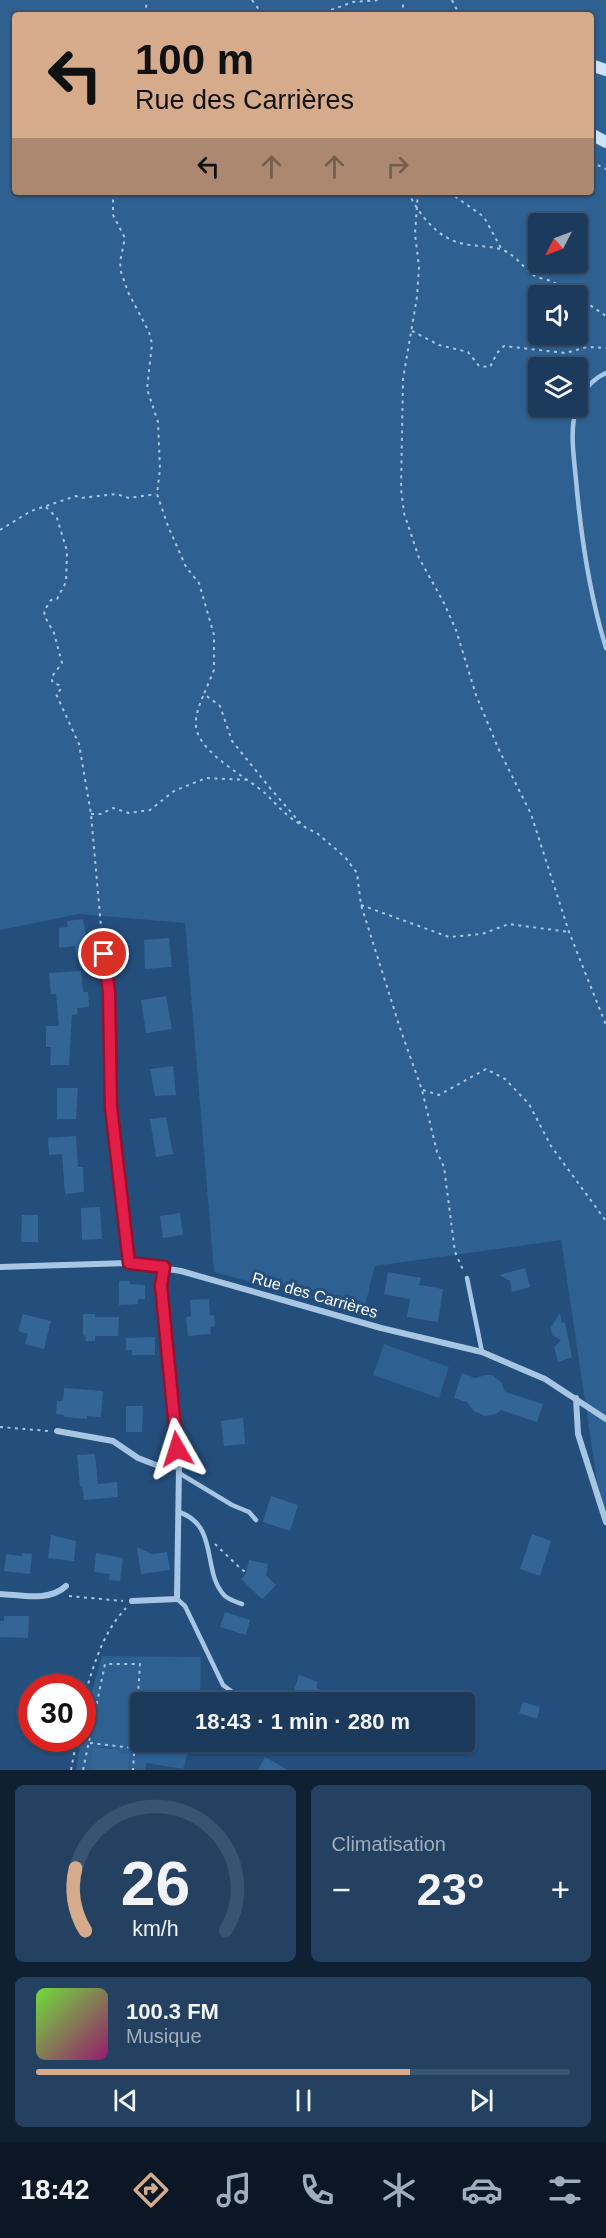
<!DOCTYPE html>
<html lang="fr">
<head>
<meta charset="utf-8">
<style>
	:root { --surface:#1b3a5c; --page:#244162; --text:#f1f3f6; --muted:#a0adbb; --line:#395472; --accent:#d6ab8b }
	body { margin:0; font-family:Helvetica,sans-serif; background:var(--page); color:var(--text); height:100vh; display:flex; flex-direction:column; font-size:22px; white-space:nowrap }
	* { box-sizing:border-box; margin:0 }
	p { font-size:20px; color:var(--muted) }
	.icon { flex:none; width:33px; height:33px; fill:none; stroke:currentColor; stroke-width:2; stroke-linecap:round; stroke-linejoin:round }
	.map { position:relative; height:1770px; overflow:hidden }
	.panel { display:flex; flex-direction:column; gap:15px; padding:15px; background:#0f2033; flex:1 }
	.panel>* { flex:none }
	.guide { position:absolute; left:12px; top:12px; width:582px; height:183px; border-radius:6px; box-shadow:0 2px 4px #0004,0 0 0 2px var(--line); background:#d6ab8b; color:#111; overflow:hidden }
	.needle { width:39px; rotate:228deg }
	.fabs { position:absolute; left:528px; top:213px; display:grid; gap:12px }
	.fabs a { display:grid; place-items:center; width:60px; height:60px; border-radius:6px; background:var(--surface); box-shadow:0 2px 4px #0004,0 0 0 2px var(--line); font-size:30px }
	.speed { position:absolute; left:18px; top:1674px; display:flex; gap:12px; font-size:30px; font-weight:700; text-align:center }
	.speed>* { display:grid; place-content:center; width:78px; height:78px; border-radius:50%; background:var(--surface); box-shadow:0 2px 4px #0004,0 0 0 2px var(--line); line-height:1 }
	.speed .limit { border:9px solid #d22; background:#fff; color:#111 }
	.pin { position:absolute; display:grid; place-items:center; width:51px; height:51px; color:#fff; margin:-26px; border:3px solid #fff; border-radius:50%; box-shadow:0 2px 6px #0007 }
	.me { position:absolute; width:66px; margin:-33px; rotate:354deg; stroke-linejoin:round; filter:drop-shadow(0 0 4px #0008) }
	.turn { display:flex; align-items:center; gap:21px; height:126px; padding:0 24px; font-size:27px }
	.turn .icon { width:78px; height:78px; stroke-width:2.5 }
	.turn b { display:block; font-size:42px; line-height:51px }
	.lanes { display:flex; align-items:center; height:57px; padding:0 24px; background:#0003; justify-content:center; gap:30px; direction:ltr }
	.lanes .off { opacity:.35 }
	.big { font-size:45px; font-weight:700; line-height:1.1 }
	.panel .card { flex:1; display:flex; flex-direction:column; justify-content:center; gap:9px; min-width:0; padding:0 21px; border-radius:9px; background:var(--page) }
	.panel .dial { align-items:center; gap:0 }
	.dial svg { height:156px; overflow:visible; fill:none; stroke:var(--line); stroke-width:7; stroke-linecap:round; text-anchor:middle }
	.dial text { fill:var(--text); stroke:none }
	.song { display:flex; align-items:center; gap:18px }
	.cover { width:72px; height:72px; border-radius:9px; background:linear-gradient(135deg,hsl(100 70% 55%),hsl(320 70% 35%)) }
	.played { height:6px; border-radius:3px; background:linear-gradient(90deg,var(--accent) 70%,var(--line) 70%) }
	.keys { display:flex; justify-content:space-around; direction:ltr }
	.heat { display:flex; justify-content:space-between; align-items:center; font-size:33px; direction:ltr }
	.panel .tiles { flex:1; display:grid; gap:15px; grid-template-columns:1fr 1fr }
	.card:last-child { grid-column:span 2 }
	.trip { position:absolute; left:130px; top:1692px; width:345px; height:60px; border-radius:6px; background:var(--surface); box-shadow:0 2px 4px #0004,0 0 0 2px var(--line); font-weight:700; line-height:60px; text-align:center }
	.dock { display:flex; height:96px; justify-content:space-around; align-items:center; background:#0b1725; color:var(--muted) }
	.dock .icon { width:42px; height:42px }
	.dock .active { color:var(--accent) }
	.dock b { font-size:27px; color:var(--text) }
	.map>svg:first-child { display:block }
</style>
</head>
<body>
<div class="map">
<svg width="606" height="1770" viewBox="0 0 606 1770">
	<rect width="100%" height="100%" fill="#244e7b"/>
	<path fill="#2e6092" fill-rule="evenodd" d="M0 0H606V1522L601 1508 561 1240 375 1266 363 1313 214 1272 185 923 79 914 0 930ZM15 15H591V192H15ZM538 224H578V262H538ZM538 296H578V334H538ZM538 368H578V406H538Z
		M384 1344 449 1367 439 1398 373 1375Z
		M102 1656 201 1657 200 1702H141V1742H191L183 1769 147 1763 145 1770H128L130 1754 117 1752 116 1748 93 1747 89 1770H76L85 1715Z"/>
	<path fill="#346597" d="M83 919 89 955 76 957 75 946 59 948V928L68 927 67 921Z
		M169 938 172 967 145 969 144 940Z
		M81 971 83 992H88L89 1007 77 1008 78 1014 72 1015 69 1065H50L51 1047H46V1026H59L56 994H51L49 973Z
		M166 996 172 1029 146 1033 141 1000Z
		M173 1066 176 1095 155 1096 150 1069Z
		M57 1088H78L76 1119H57Z
		M166 1117 173 1154 156 1157 150 1119Z
		M76 1136 78 1167H83L84 1192 65 1194 62 1154 49 1155 48 1138Z
		M100 1207 102 1239 82 1240 81 1208Z
		M180 1213 183 1235 163 1238 160 1216Z
		M22 1215H38V1242H21Z
		M525 1268 530 1287 512 1292 510 1281 499 1275Z
		M388 1272 421 1278 419 1285 443 1289 438 1322 407 1317 410 1299 384 1294Z
		M119 1281H130V1284L145 1285V1299H138V1304L119 1305Z
		M209 1299 210 1316 214 1315 215 1326 210 1327 211 1334 188 1336 186 1317 191 1316 190 1300Z
		M560 1313 562 1323 565 1322 572 1357 558 1362 554 1347 561 1340 552 1335 551 1327Z
		M23 1314 51 1321 44 1349 25 1344 28 1334 18 1331Z
		M83 1314H95V1317H119L118 1336H95V1341H86L85 1335 83 1336Z
		M155 1337V1355H132V1350H126V1338Z
		M462 1373 475 1378 486 1375H492L501 1382 505 1392 543 1404 537 1422 501 1410 496 1414 485 1416 474 1411 467 1402 454 1398Z
		M64 1388 103 1391 101 1417 87 1416V1419L64 1417V1415L56 1414 57 1401H63Z
		M126 1406H143L142 1432H126Z
		M243 1418 245 1444 224 1446 221 1421Z
		M95 1454 98 1484 117 1482 118 1497 84 1500 82 1486H80L77 1455Z
		M271 1496 298 1505 290 1531 263 1522Z
		M532 1534 551 1541 540 1576 520 1569Z
		M51 1535 76 1541 74 1561 48 1558Z
		M137 1547 151 1554 167 1552 170 1570 141 1574Z
		M22 1553 32 1554 30 1574 4 1571 6 1554 22 1556Z
		M96 1553 123 1558 120 1581 109 1580 110 1574 94 1572Z
		M249 1560 268 1564 266 1575 276 1585 262 1599 241 1579 246 1574Z
		M225 1612 250 1620 246 1635 220 1627Z
		M4 1616H29L28 1638 0 1637V1621H4Z
		M299 1675 318 1682 316 1688 321 1690 317 1702H297L298 1699 292 1697Z
		M523 1702 540 1707 537 1719 519 1713Z
		M93 1747 112 1749 114 1747 121 1753 130 1754 128 1770H89Z
		M265 1757 288 1770H258Z"/>
	<g fill="none" stroke-linecap="round" stroke-linejoin="round">
		<path stroke="#a7c6e4" stroke-width="2" stroke-dasharray="3 4.5" stroke-linecap="butt" d="M252 0 263 15
			M452 0 457 10 463 15
			M145 15 147 0
			M317 15 353 2 381 0
			M403 15V0
			M591 162 606 169
			M113 192V215L125 238 120 262 121 272 128 292 149 332 152 344 147 389 158 422 160 469 157 494 168 526 186 567 199 583 214 635V670L204 694 220 706 232 741 270 788 303 826 318 834 345 857 357 873 361 905 400 1028 422 1090 437 1152 444 1167 455 1252 463 1270
			M408 192C419 215 438 239 464 244 478 247 492 245 505 251 517 257 523 267 533 275 538 278 545 279 551 281 559 285 567 291 575 296
			M418 192 415 234 419 267 417 297 403 379 401 489 404 513 419 558 444 603 456 630 476 695 499 750 531 814 569 932 606 1025
			M449 192 484 217 502 250
			M578 297 606 316
			M412 331 439 345 468 352 479 366 490 367 497 353 504 346 565 353 587 347 606 348
			M46 507 57 518 67 551 66 582 57 599 51 600 44 611 45 617 54 633 62 663 51 678 53 683 59 685 61 689 56 694 79 744 91 814 101 927
			M0 530 31 511 76 496 81 498 116 494 129 498 156 494
			M203 696C199 706 195 716 196 727 200 754 247 777 266 794 278 806 286 816 300 824
			M91 814H101L113 808 129 813 150 810 174 791 206 778 248 780
			M361 905 449 937 482 934 509 924 569 932
			M423 1090 439 1095 486 1069 505 1079 529 1104 551 1146 606 1221
			M0 1427 48 1431
			M215 1544 241 1569 246 1572
			M69 1596 123 1601
			M82 1705C92 1671 101 1634 126 1608
			M90 1743 134 1748
			M71 1770 77 1738
			M83 1770 105 1664H140L133 1770"/>
		<path stroke="#a7c6e4" stroke-width="4.5" d="M578 405C583 391 592 379 606 373
			M577 406C569 430 574 456 576 480 581 537 589 593 606 648
			M467 1278 482 1352
			M179 1473 232 1505 249 1512 256 1520
			M179 1512C220 1526 201 1572 225 1596 230 1600 236 1602 242 1604
			M177 1599 185 1606 223 1685 239 1697 254 1702"/>
		<path stroke="#a7c6e4" stroke-width="6" d="M102 935 109 992 111 1107 129 1263
			M0 1267 129 1263 181 1271 381 1328 482 1352 545 1379 606 1419
			M576 1398 578 1434 606 1522
			M57 1431 113 1441 138 1458 156 1465 179 1467
			M0 1594C22 1595 49 1602 66 1586
			M132 1601 177 1599 179 1467 161 1285 164 1267"/>
		<path stroke="#d0e2f4" stroke-width="12" d="M591 65 606 70
			M591 134 606 142"/>
	</g>
	<g fill="none" stroke-linecap="round" stroke-linejoin="round">
		<g stroke="#92132f" stroke-width="15">
			<path id="route" d="M104 954 109 992 111 1107 129 1263 164 1267 161 1285 177 1449"/>
		</g>
		<use href="#route" stroke="#e11d48" stroke-width="10"/>
	</g>
	<g text-anchor="middle" dominant-baseline="central" stroke-width="6" stroke-linejoin="round" paint-order="stroke">
		<g font-size="16" fill="#fff" stroke="#244e7b">
			<text transform="translate(315 1295) rotate(16)">Rue des Carrières</text>
		</g>
	</g>
</svg>
<div class="fabs">
<a><svg class="needle" viewBox="-14 -14 28 28"><path d="M0-13l5 13h-10z" fill="#e53935"/><path d="M0 13l5-13h-10z" fill="#a0adbb"/></svg></a>
<a><svg class="icon" aria-label="sound" viewBox="0 0 24 24"><path d="M4 9h4l5-4v14l-5-4H4zM17 9q2 3 0 6"/></svg></a>
<a><svg class="icon" aria-label="layers" viewBox="0 0 24 24"><path d="M12 4l9 5-9 5-9-5zM3 14l9 5 9-5"/></svg></a>
</div>
<div class="speed"><div class="limit">30</div></div>
<div class="pin" style="left:104px;top:954px;background:#d93025"><svg class="icon" aria-label="arrive" viewBox="0 0 24 24"><path d="M6 21V4h12l-3 4 3 4H6"/></svg></div>
<svg class="me" style="left:177px;top:1449px" viewBox="-20 -20 40 40"><path d="M0-17L14 15 0 8-14 15z" fill="#e11d48" stroke="#fff" stroke-width="4"/></svg>
<div class="trip">18:43 · 1 min · 280 m</div>
<div class="guide">
<div class="turn"><svg class="icon" aria-label="left" viewBox="0 0 24 24"><path d="M17 20v-9H6M10 6l-5 5 5 5"/></svg><div><b>100 m</b>Rue des Carrières</div></div>
<div class="lanes"><svg class="icon" aria-label="left" viewBox="0 0 24 24"><path d="M17 20v-9H6M10 6l-5 5 5 5"/></svg><svg class="icon off" aria-label="ahead" viewBox="0 0 24 24"><path d="M12 20V5M6 11l6-6 6 6"/></svg><svg class="icon off" aria-label="ahead" viewBox="0 0 24 24"><path d="M12 20V5M6 11l6-6 6 6"/></svg><svg class="icon off" aria-label="right" viewBox="0 0 24 24"><path d="M7 20v-9h11M14 6l5 5-5 5"/></svg></div>
</div>
</div>
<section class="panel">
<div class="tiles">
<div class="card dial"><svg viewBox="0 0 100 80">
<path d="M14 69A42 42 0 1 1 86 69"/>
<path d="M14 69A42 42 0 0 1 9 37" stroke="#d6ab8b"/>
<text x="50" y="56" font-size="32" font-weight="700">26</text>
<text x="50" y="72" font-size="11">km/h</text>
</svg></div>
<div class="card"><p>Climatisation</p>
<div class="heat"><a>−</a><b class="big">23°</b><a>+</a></div>
</div>
<div class="card">
<div class="song"><i class="cover"></i><div><b>100.3 FM</b><p>Musique</p></div></div>
<div class="played"></div>
<div class="keys"><svg class="icon" aria-label="previous" viewBox="0 0 24 24"><path d="M18 5L8 12l10 7zM5 5v14"/></svg><svg class="icon" aria-label="pause" viewBox="0 0 24 24"><path d="M8 5v14M16 5v14"/></svg><svg class="icon" aria-label="next" viewBox="0 0 24 24"><path d="M6 5l10 7-10 7zM19 5v14"/></svg></div>
</div>
</div>
</section>
<nav class="dock">
<b>18:42</b>
<svg class="icon active" aria-label="directions" viewBox="0 0 24 24"><path d="M12 3l9 9-9 9-9-9zM9 14v-3h6M13 9l2 2-2 2"/></svg>
<svg class="icon" aria-label="music" viewBox="0 0 24 24"><path d="M9 18V5l10-2v13"/><circle cx="6" cy="18" r="3"/><circle cx="16" cy="16" r="3"/></svg>
<svg class="icon" aria-label="phone" viewBox="0 0 24 24"><path d="M5 4h4l2 5-3 2q2 4 5 5l2-3 5 2v4C11 20 4 13 5 4z"/></svg>
<svg class="icon" aria-label="climate" viewBox="0 0 24 24"><path d="M12 3v18M4 7l16 10M4 17L20 7"/></svg>
<svg class="icon" aria-label="car" viewBox="0 0 24 24"><path d="M5 17H2v-5l4-1 3-4h7l3 4 3 1v5h-3M9 17h6M6 11h13"/><circle cx="7" cy="17" r="2"/><circle cx="17" cy="17" r="2"/></svg>
<svg class="icon" aria-label="filters" viewBox="0 0 24 24"><path d="M4 7h16M4 17h16"/><circle cx="9" cy="7" r="2"/><circle cx="15" cy="17" r="2"/></svg>
</nav>
</body>
</html>
